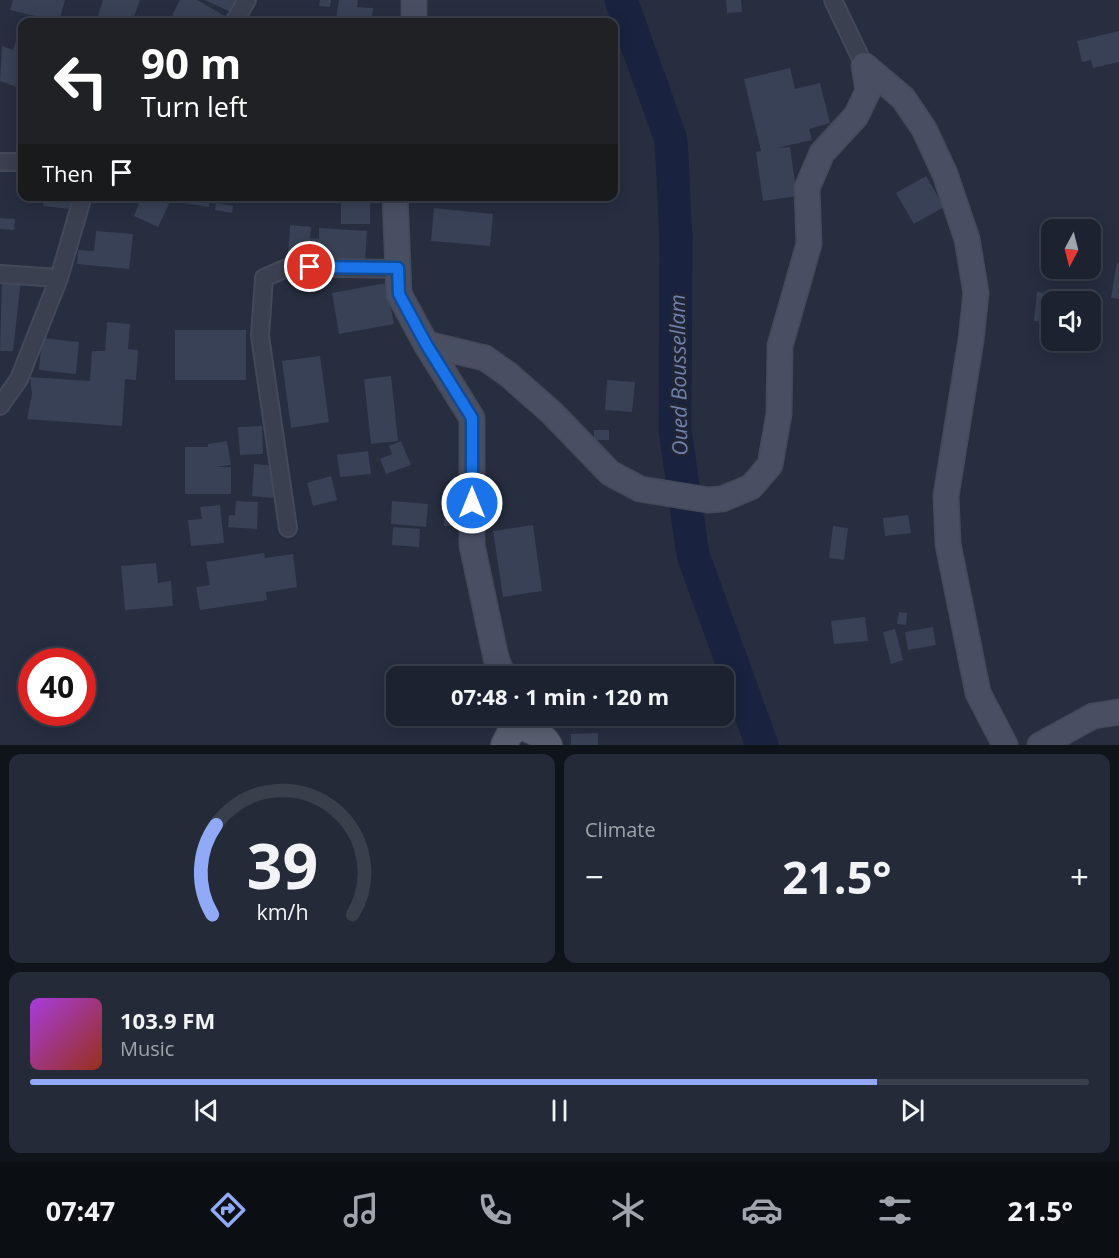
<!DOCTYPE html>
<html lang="en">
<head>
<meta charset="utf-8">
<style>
	:root { --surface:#1c2230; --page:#252a38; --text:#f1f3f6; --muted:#a0a4ab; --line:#3a3f4c; --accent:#90aaf7 }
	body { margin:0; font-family:"Open Sans",sans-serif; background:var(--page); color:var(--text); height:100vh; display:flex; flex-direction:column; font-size:22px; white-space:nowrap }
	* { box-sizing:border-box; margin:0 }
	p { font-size:20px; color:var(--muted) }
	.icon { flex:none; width:33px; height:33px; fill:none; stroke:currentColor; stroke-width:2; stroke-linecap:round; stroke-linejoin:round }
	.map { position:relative; height:745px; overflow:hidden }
	.side { display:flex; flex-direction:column; gap:9px; padding:9px; background:#0f131a; flex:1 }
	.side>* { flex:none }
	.guide { position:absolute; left:18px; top:18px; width:600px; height:183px; border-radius:12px; box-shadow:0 3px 15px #0003,0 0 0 2px var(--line); background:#202124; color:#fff; overflow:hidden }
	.needle { width:39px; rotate:187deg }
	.controls { position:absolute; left:1041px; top:219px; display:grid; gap:12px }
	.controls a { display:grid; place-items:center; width:60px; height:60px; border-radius:12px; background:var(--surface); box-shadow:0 3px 15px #0003,0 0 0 2px var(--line); font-size:30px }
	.speed { position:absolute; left:18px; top:648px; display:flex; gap:12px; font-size:30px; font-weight:700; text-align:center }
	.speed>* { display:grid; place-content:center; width:78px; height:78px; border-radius:50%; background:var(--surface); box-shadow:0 3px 15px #0003,0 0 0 2px var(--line); line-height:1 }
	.speed .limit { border:9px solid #d22; background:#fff; color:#111 }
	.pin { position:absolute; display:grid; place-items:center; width:51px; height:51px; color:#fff; margin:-26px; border:3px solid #fff; border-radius:50%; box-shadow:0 2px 6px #0007 }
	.me { position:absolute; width:66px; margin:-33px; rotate:0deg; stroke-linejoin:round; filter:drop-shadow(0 0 4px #0008) }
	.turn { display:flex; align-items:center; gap:21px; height:126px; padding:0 24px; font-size:27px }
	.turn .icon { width:78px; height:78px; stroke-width:2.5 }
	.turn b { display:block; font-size:42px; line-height:51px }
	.then { display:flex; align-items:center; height:57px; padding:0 24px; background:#0003; gap:12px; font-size:22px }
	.big { font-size:45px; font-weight:700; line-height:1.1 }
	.side .tile { flex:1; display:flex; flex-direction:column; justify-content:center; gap:9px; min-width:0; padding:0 21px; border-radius:12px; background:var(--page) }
	.side .dial { align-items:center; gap:0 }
	.dial svg { height:156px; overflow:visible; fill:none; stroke:var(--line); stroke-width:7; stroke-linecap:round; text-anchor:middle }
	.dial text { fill:var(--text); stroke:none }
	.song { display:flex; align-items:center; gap:18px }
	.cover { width:72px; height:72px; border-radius:9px; background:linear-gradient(135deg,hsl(280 70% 55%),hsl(10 70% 35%)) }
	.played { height:6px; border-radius:3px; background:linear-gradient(90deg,var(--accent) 80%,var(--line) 80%) }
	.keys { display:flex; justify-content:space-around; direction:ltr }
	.heat { display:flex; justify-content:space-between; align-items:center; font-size:33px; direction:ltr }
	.side .tiles { flex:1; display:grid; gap:9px; grid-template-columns:1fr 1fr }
	.tile:last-child { grid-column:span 2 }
	.trip { position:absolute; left:386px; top:666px; width:348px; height:60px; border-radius:12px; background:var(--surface); box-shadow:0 3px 15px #0003,0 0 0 2px var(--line); font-weight:700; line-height:60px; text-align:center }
	.tab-bar { display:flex; height:96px; justify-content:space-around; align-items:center; background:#0b0e13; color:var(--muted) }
	.tab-bar .icon { width:42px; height:42px }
	.tab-bar .on { color:var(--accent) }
	.tab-bar b { font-size:27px; color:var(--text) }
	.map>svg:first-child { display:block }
</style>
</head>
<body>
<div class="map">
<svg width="1119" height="745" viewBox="0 0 1119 745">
	<rect width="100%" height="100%" fill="#262e40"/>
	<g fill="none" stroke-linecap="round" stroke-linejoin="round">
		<path stroke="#19233f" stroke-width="33" d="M621 0 671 140 676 239 675 430 693 555 762 745"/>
	</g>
	<path fill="#384156" d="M13 0H65L59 22 10 10Z
		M103 0H140L132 22H96Z
		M180 0H197L225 16 221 22H184L172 15Z
		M204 0H245L238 15Z
		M320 0H331L330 7 319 6Z
		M339 0H358L357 7 373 8 371 22 336 19Z
		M726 0H741L742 12 727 13Z
		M1119 31V62L1093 68 1091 60 1082 62 1077 41Z
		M18 34 22 36V89L0 81 2 46 13 50Z
		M790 68 795 89 820 83 830 123 809 129 812 140 777 148 790 147 797 196 763 201 756 152 761 151 744 79Z
		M926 176 944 207 914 224 896 193Z
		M44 196H78L77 200H71L70 209 43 206Z
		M142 196H159L158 199 169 204 158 227 134 216Z
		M185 196H210L209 207 184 203Z
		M341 196H370V224H341Z
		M216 203 233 206 232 213 215 210Z
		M434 208 493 214 490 246 431 241Z
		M0 218 15 219 14 230 0 229Z
		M290 225 311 227 310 238 319 239V228L367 231 365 263 288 258Z
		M96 231 133 234 129 269 77 264 78 250 94 251Z
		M1117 263 1119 264V299L1111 298Z
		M2 279 21 280 13 351H0Z
		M386 283 394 324 339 334 332 293Z
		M1037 292 1064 295V302H1052V323L1034 321Z
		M107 322 130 324 128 349 138 350 136 380 125 379 122 426 27 419 32 394 30 377 90 381 92 351H105Z
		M175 330H246V380H175Z
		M42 338 79 342 76 374 39 370Z
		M320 356 329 422 291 428 282 361Z
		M391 376 398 441 371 444 364 379Z
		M607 380 635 382 632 412 605 410Z
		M262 426 263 454 240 455 238 427Z
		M594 430H609V440H594Z
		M227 441 231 465 215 467H231V494H185V447H208V444Z
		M401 441 411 465 386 474 380 459 392 454 389 446Z
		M368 451 371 474 340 477 337 455Z
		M254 464 276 466 273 498 252 496Z
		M331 476 337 500 313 506 307 483Z
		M236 501 258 502 257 529 228 527 229 515H235Z
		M392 501 428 504 426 527 391 524Z
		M443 504H461L462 525 444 526Z
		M220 505 224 543 191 546 188 520 202 519 200 507Z
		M908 515 911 533 885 536 883 518Z
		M533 525 542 591 503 597 493 531Z
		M833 526 848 528 844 560 829 558Z
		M393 527 420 529 419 547 392 545Z
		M264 553 265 558 293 554 297 587 266 592 267 600 200 610 196 587 210 585 206 562Z
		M156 563 158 583 171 581 173 606 125 610 121 566Z
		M899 612 907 613 906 625 897 624Z
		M865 617 868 641 834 644 831 621Z
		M933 627 936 645 908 650 905 632Z
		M895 629 903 660 891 664 883 632Z
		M598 733V745H571V734Z"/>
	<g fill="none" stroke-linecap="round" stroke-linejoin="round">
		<g stroke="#444959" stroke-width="20">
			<path id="street" d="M833 0 864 65
				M234 22 247 0
				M0 162H22
				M0 274 59 278
				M0 406 19 379 59 278 83 196
				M288 528 260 336 264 278 289 267 398 269"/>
		</g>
		<g stroke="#444959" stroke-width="27">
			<path id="secondary" d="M414 0V22
				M864 65 903 98 924 129 945 174 967 239 976 293 971 340 946 496 948 544 978 693 1005 745
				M395 196 399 294 426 344 472 418V545L496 658 503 676
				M426 344 485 358 509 375 552 413 610 473 640 489 708 500 722 499 751 487 770 465 779 414 780 346 809 244 807 188 822 153 856 116 868 91 864 65
				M1040 745 1093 716 1119 712"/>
		</g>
		<g stroke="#444959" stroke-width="28">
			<path id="primary" d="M504 745 509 735 519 726C530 730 543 734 549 745"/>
		</g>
		<use href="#street" stroke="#3a4050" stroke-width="16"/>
		<use href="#secondary" stroke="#484f63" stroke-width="24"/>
		<use href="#primary" stroke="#585f70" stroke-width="26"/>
	</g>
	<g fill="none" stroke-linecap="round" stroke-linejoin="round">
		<g stroke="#114b97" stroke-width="15">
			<path id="route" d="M310 267 398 268 399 294 426 344 472 418V503"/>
		</g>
		<use href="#route" stroke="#1a73e8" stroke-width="10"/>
	</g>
	<g text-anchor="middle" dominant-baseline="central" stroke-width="6" stroke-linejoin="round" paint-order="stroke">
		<g font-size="21" font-style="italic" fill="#7181a9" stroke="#1f2535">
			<text transform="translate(678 375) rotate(-91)">Oued Boussellam</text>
		</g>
	</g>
</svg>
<div class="controls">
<a><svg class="needle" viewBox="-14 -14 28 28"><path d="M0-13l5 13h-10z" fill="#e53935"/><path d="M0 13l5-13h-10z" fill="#a0a4ab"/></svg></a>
<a><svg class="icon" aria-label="sound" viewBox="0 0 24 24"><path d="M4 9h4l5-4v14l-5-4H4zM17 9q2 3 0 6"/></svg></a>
</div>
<div class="speed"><div class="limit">40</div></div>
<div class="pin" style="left:310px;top:267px;background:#d93025"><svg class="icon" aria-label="arrive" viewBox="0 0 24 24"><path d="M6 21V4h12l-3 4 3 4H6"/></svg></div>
<svg class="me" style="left:472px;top:503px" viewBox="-20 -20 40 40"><circle r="17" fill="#1a73e8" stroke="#fff" stroke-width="3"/><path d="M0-11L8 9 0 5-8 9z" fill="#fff"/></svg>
<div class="trip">07:48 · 1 min · 120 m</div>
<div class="guide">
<div class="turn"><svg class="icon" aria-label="left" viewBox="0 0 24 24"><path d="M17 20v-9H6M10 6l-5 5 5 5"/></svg><div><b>90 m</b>Turn left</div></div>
<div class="then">Then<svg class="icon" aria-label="arrive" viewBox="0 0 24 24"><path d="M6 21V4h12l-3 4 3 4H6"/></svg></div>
</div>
</div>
<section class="side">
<div class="tiles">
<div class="tile dial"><svg viewBox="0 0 100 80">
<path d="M14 69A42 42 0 1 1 86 69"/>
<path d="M14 69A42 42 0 0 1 16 23" stroke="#90aaf7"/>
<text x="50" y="56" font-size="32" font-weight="700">39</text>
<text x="50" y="72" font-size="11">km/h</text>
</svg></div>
<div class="tile"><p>Climate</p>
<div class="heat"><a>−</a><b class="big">21.5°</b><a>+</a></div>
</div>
<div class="tile">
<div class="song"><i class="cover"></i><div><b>103.9 FM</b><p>Music</p></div></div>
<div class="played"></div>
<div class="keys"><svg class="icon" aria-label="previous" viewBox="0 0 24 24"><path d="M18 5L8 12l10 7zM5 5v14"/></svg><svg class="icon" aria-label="pause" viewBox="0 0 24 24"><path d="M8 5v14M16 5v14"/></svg><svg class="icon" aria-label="next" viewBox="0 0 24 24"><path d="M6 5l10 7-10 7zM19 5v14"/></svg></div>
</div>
</div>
</section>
<nav class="tab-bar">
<b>07:47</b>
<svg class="icon on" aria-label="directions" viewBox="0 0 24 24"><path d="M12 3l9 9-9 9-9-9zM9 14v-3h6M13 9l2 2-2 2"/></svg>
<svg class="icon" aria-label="music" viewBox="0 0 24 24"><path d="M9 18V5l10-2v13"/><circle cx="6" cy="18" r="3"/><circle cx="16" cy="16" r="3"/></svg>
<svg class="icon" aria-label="phone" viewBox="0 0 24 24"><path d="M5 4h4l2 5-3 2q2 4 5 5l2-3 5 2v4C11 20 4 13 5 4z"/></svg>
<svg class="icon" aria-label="climate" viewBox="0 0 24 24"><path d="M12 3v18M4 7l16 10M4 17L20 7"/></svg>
<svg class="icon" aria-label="car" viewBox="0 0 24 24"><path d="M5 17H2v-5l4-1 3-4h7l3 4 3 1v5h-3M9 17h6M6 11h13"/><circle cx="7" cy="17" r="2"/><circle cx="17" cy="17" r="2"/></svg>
<svg class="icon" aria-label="filters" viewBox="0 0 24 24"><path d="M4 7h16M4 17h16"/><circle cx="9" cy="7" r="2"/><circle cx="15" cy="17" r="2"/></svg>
<b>21.5°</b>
</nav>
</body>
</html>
